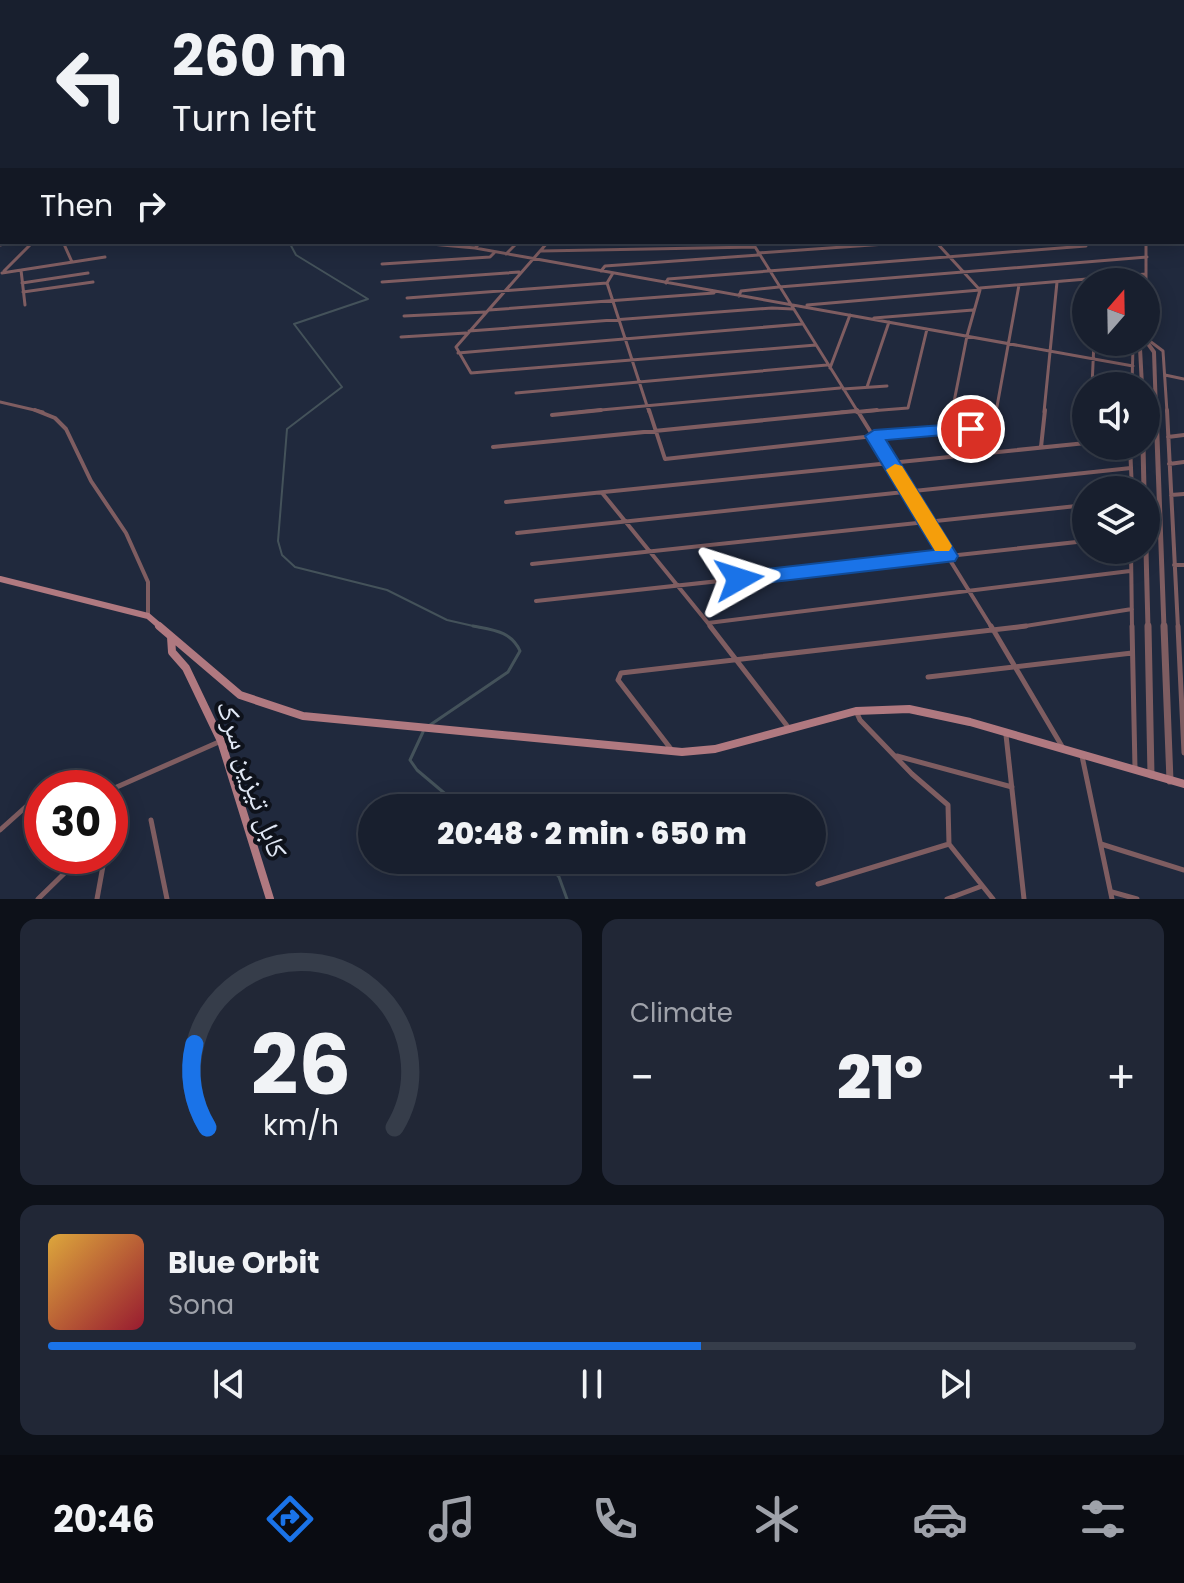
<!DOCTYPE html>
<html lang="en">
<head>
<meta charset="utf-8">
<style>
	:root { --surface:#181f2e; --page:#212736; --text:#f1f3f6; --muted:#9fa2aa; --line:#363d4a; --accent:#1a73e8 }
	body { margin:0; font-family:Poppins,"Noto Naskh Arabic",sans-serif; background:var(--page); color:var(--text); height:100vh; display:flex; flex-direction:column; font-size:30px; white-space:nowrap }
	* { box-sizing:border-box; margin:0 }
	p { font-size:26px; color:var(--muted) }
	.icon { flex:none; width:44px; height:44px; fill:none; stroke:currentColor; stroke-width:2; stroke-linecap:round; stroke-linejoin:round }
	.map { position:relative; height:899px; overflow:hidden }
	.drawer { display:flex; flex-direction:column; gap:20px; padding:20px; background:#0d1119; flex:1 }
	.drawer>* { flex:none }
	.top-card { position:absolute; left:0px; top:0px; width:1184px; height:244px; box-shadow:0 4px 20px #0003,0 0 0 2px var(--line); background:#181f2e; color:var(--text); overflow:hidden }
	.needle { width:52px; rotate:20deg }
	.fabs { position:absolute; left:1072px; top:268px; display:grid; gap:16px }
	.fabs a { display:grid; place-items:center; width:88px; height:88px; border-radius:50%; background:var(--surface); box-shadow:0 4px 20px #0003,0 0 0 2px var(--line); font-size:40px }
	.speed { position:absolute; left:24px; top:770px; display:flex; gap:16px; font-size:40px; font-weight:700; text-align:center }
	.speed>* { display:grid; place-content:center; width:104px; height:104px; border-radius:50%; background:var(--surface); box-shadow:0 4px 20px #0003,0 0 0 2px var(--line); line-height:1 }
	.speed .limit { border:12px solid #d22; background:#fff; color:#111 }
	.pin { position:absolute; display:grid; place-items:center; width:68px; height:68px; color:#fff; margin:-34px; border:4px solid #fff; border-radius:50%; box-shadow:0 2px 8px #0007 }
	.me { position:absolute; width:88px; margin:-44px; rotate:84deg; stroke-linejoin:round; filter:drop-shadow(0 0 6px #0008) }
	.turn { display:flex; align-items:center; gap:28px; height:168px; padding:0 40px; font-size:36px }
	.turn .icon { width:104px; height:104px; stroke-width:2.5 }
	.turn b { display:block; font-size:56px; line-height:68px }
	.then { display:flex; align-items:center; height:76px; padding:0 40px; background:#0003; gap:16px; font-size:30px }
	.big { font-size:60px; font-weight:800; line-height:1.1 }
	.drawer .card { flex:1; display:flex; flex-direction:column; justify-content:center; gap:12px; min-width:0; padding:0 28px; border-radius:16px; background:var(--page) }
	.drawer .dial { align-items:center; gap:0 }
	.dial svg { height:208px; overflow:visible; fill:none; stroke:var(--line); stroke-width:7; stroke-linecap:round; text-anchor:middle }
	.dial text { fill:var(--text); stroke:none }
	.song { display:flex; align-items:center; gap:24px }
	.cover { width:96px; height:96px; border-radius:12px; background:linear-gradient(135deg,hsl(40 70% 55%),hsl(350 70% 35%)) }
	.played { height:8px; border-radius:4px; background:linear-gradient(90deg,var(--accent) 60%,var(--line) 60%) }
	.keys { display:flex; justify-content:space-around; direction:ltr }
	.heat { display:flex; justify-content:space-between; align-items:center; font-size:44px; direction:ltr }
	.drawer .tiles { flex:1; display:grid; gap:20px; grid-template-columns:1fr 1fr }
	.card:last-child { grid-column:span 2 }
	.trip { position:absolute; left:358px; top:794px; width:468px; height:80px; border-radius:40px; background:var(--surface); box-shadow:0 4px 20px #0003,0 0 0 2px var(--line); font-weight:800; line-height:80px; text-align:center }
	.tabs { display:flex; height:128px; justify-content:space-around; align-items:center; background:#0a0c12; color:var(--muted) }
	.tabs .icon { width:56px; height:56px }
	.tabs .on { color:var(--accent) }
	.tabs b { font-size:36px; color:var(--text) }
	.map>svg:first-child { display:block }
</style>
</head>
<body>
<div class="map">
<svg width="1184" height="899" viewBox="0 0 1184 899">
	<rect width="100%" height="100%" fill="#20293d"/>
	<g fill="none" stroke-linecap="round" stroke-linejoin="round">
		<path stroke="#44525a" stroke-width="2" d="M289 242 296 255 368 299 294 324 342 387 287 429 278 541 282 555 295 567 387 590 447 620 482 628"/>
		<path stroke="#44525a" stroke-width="3" d="M430 725 508 672 520 651C511 631 493 630 473 626
			M423 732 410 760 417 770 462 808
			M545 860 559 877 567 899"/>
		<path stroke="#7f5d61" stroke-width="2" d="M673 0 676 2
			M859 0 863 2
			M1023 1 1074 0
			M351 2H359
			M398 2 417 0
			M485 2 507 0
			M545 2 560 0
			M819 2 836 0"/>
		<path stroke="#7f5d61" stroke-width="3" d="M63 242 72 262
			M409 242 475 248 1133 366
			M548 242 456 347 471 373 816 345
			M752 242 858 412
			M936 242 980 290 967 336 952 412
			M1146 242V282
			M0 245 12 242
			M475 248 481 242
			M541 251 755 247
			M758 253 914 242
			M506 254 518 242
			M382 264 490 257 494 253
			M21 270 25 305
			M4 271 33 242
			M601 271 605 266 759 255
			M2 273 105 257
			M613 273 607 283 649 412
			M382 282 519 272
			M22 283 88 273
			M666 283 668 279 1086 246
			M980 288 1146 274
			M23 292 93 282
			M739 296 741 291 779 287 1147 257
			M407 298 607 283
			M807 305 980 290
			M489 310 714 293
			M404 316 486 312
			M874 318 973 310
			M1146 328 1147 339 1163 351 1167 412
			M469 331 772 308 793 309
			M401 337 466 333
			M458 353 802 324
			M830 368 850 315
			M1165 375 1184 379
			M1092 386 1094 342
			M1132 386 1133 346 1141 342
			M867 387 889 322
			M843 389 887 386
			M516 393 827 365
			M0 402 43 412
			M579 412 840 388
			M841 412 856 411
			M857 412 908 408 927 329
			M996 412 1019 285
			M1044 412 1057 282"/>
		<path stroke="#7f5d61" stroke-width="4" d="M35 410 55 418 66 429 91 481 126 533 148 582V616
			M649 410 665 459 874 436 993 427 996 410
			M857 410 992 628
			M1167 410 1178 628
			M857 412 877 410
			M552 415 601 410
			M949 430 953 410
			M1168 437 1184 435
			M1130 446 1132 490
			M493 447 856 411
			M1041 447 1045 410
			M1169 464 1184 462
			M603 494 712 628
			M1171 495 1184 494
			M506 502 1086 443
			M517 533 1131 468
			M1131 550 1132 628
			M532 564 1086 505
			M1174 565H1184
			M536 601 1086 541
			M708 623 1130 571
			M1013 628 1132 609"/>
		<path stroke="#7f5d61" stroke-width="5" d="M710 626 788 727
			M991 626 1063 748
			M1132 626 1135 768
			M1178 626 1184 753
			M928 677 1132 653
			M856 711 860 720 912 774 948 805 949 844 993 899
			M1006 735 1024 899
			M671 749 618 680 621 673 1026 626
			M897 756 1012 787
			M1082 756 1112 899
			M110 790 221 741
			M151 820 167 899
			M0 830 29 804 42 800
			M1101 844 1184 870
			M818 884 949 844
			M1112 892 1137 899
			M38 899 82 856
			M97 899 103 866
			M947 899 982 886"/>
		<path stroke="#7f5d61" stroke-width="4" d="M1146 341 1154 352 1156 412
			M1142 386 1140 348 1145 342"/>
		<path stroke="#7f5d61" stroke-width="5" d="M1156 410 1164 628
			M1143 446 1144 490
			M1146 550 1148 628"/>
		<path stroke="#7f5d61" stroke-width="7" d="M1148 626 1151 775
			M1164 626 1170 781"/>
		<path stroke="#b07980" stroke-width="6" d="M0 579 148 616 162 628"/>
		<path stroke="#b07980" stroke-width="8" d="M159 626 240 695 303 716 682 752 715 749 856 711 909 709 970 722 1184 784
			M171 637 172 652 186 668 221 741 270 899"/>
	</g>
	<path fill="#1a73e8" stroke="#114b97" stroke-width="2" d="M971 423 977 425 980 429 977 432 886 440 958 556 955 561 739 586 731 584 728 579 731 574 739 572 934 550 865 436 874 430Z"/>
	<path fill="#f59e0b" d="M895 464 902 466 949 541 952 546 949 551H935L886 470Z"/>
	<g text-anchor="middle" dominant-baseline="central" stroke-width="8" stroke-linejoin="round" paint-order="stroke">
		<g font-size="28" fill="#e1e8f5" stroke="#0e121b">
			<text transform="translate(252 779) rotate(71)">کابل تیزین سرک</text>
		</g>
	</g>
</svg>
<div class="fabs">
<a><svg class="needle" viewBox="-14 -14 28 28"><path d="M0-13l5 13h-10z" fill="#e53935"/><path d="M0 13l5-13h-10z" fill="#9fa2aa"/></svg></a>
<a><svg class="icon" aria-label="sound" viewBox="0 0 24 24"><path d="M4 9h4l5-4v14l-5-4H4zM17 9q2 3 0 6"/></svg></a>
<a><svg class="icon" aria-label="layers" viewBox="0 0 24 24"><path d="M12 4l9 5-9 5-9-5zM3 14l9 5 9-5"/></svg></a>
</div>
<div class="speed"><div class="limit">30</div></div>
<div class="pin" style="left:971px;top:429px;background:#d93025"><svg class="icon" aria-label="arrive" viewBox="0 0 24 24"><path d="M6 21V4h12l-3 4 3 4H6"/></svg></div>
<svg class="me" style="left:739px;top:579px" viewBox="-20 -20 40 40"><path d="M0-17L14 15 0 8-14 15z" fill="#1a73e8" stroke="#fff" stroke-width="4"/></svg>
<div class="trip">20:48 · 2 min · 650 m</div>
<div class="top-card">
<div class="turn"><svg class="icon" aria-label="left" viewBox="0 0 24 24"><path d="M17 20v-9H6M10 6l-5 5 5 5"/></svg><div><b>260 m</b>Turn left</div></div>
<div class="then">Then<svg class="icon" aria-label="right" viewBox="0 0 24 24"><path d="M7 20v-9h11M14 6l5 5-5 5"/></svg></div>
</div>
</div>
<section class="drawer">
<div class="tiles">
<div class="card dial"><svg viewBox="0 0 100 80">
<path d="M14 69A42 42 0 1 1 86 69"/>
<path d="M14 69A42 42 0 0 1 9 37" stroke="#1a73e8"/>
<text x="50" y="56" font-size="32" font-weight="700">26</text>
<text x="50" y="72" font-size="11">km/h</text>
</svg></div>
<div class="card"><p>Climate</p>
<div class="heat"><a>−</a><b class="big">21°</b><a>+</a></div>
</div>
<div class="card">
<div class="song"><i class="cover"></i><div><b>Blue Orbit</b><p>Sona</p></div></div>
<div class="played"></div>
<div class="keys"><svg class="icon" aria-label="previous" viewBox="0 0 24 24"><path d="M18 5L8 12l10 7zM5 5v14"/></svg><svg class="icon" aria-label="pause" viewBox="0 0 24 24"><path d="M8 5v14M16 5v14"/></svg><svg class="icon" aria-label="next" viewBox="0 0 24 24"><path d="M6 5l10 7-10 7zM19 5v14"/></svg></div>
</div>
</div>
</section>
<nav class="tabs">
<b>20:46</b>
<svg class="icon on" aria-label="directions" viewBox="0 0 24 24"><path d="M12 3l9 9-9 9-9-9zM9 14v-3h6M13 9l2 2-2 2"/></svg>
<svg class="icon" aria-label="music" viewBox="0 0 24 24"><path d="M9 18V5l10-2v13"/><circle cx="6" cy="18" r="3"/><circle cx="16" cy="16" r="3"/></svg>
<svg class="icon" aria-label="phone" viewBox="0 0 24 24"><path d="M5 4h4l2 5-3 2q2 4 5 5l2-3 5 2v4C11 20 4 13 5 4z"/></svg>
<svg class="icon" aria-label="climate" viewBox="0 0 24 24"><path d="M12 3v18M4 7l16 10M4 17L20 7"/></svg>
<svg class="icon" aria-label="car" viewBox="0 0 24 24"><path d="M5 17H2v-5l4-1 3-4h7l3 4 3 1v5h-3M9 17h6M6 11h13"/><circle cx="7" cy="17" r="2"/><circle cx="17" cy="17" r="2"/></svg>
<svg class="icon" aria-label="filters" viewBox="0 0 24 24"><path d="M4 7h16M4 17h16"/><circle cx="9" cy="7" r="2"/><circle cx="15" cy="17" r="2"/></svg>
</nav>
</body>
</html>
